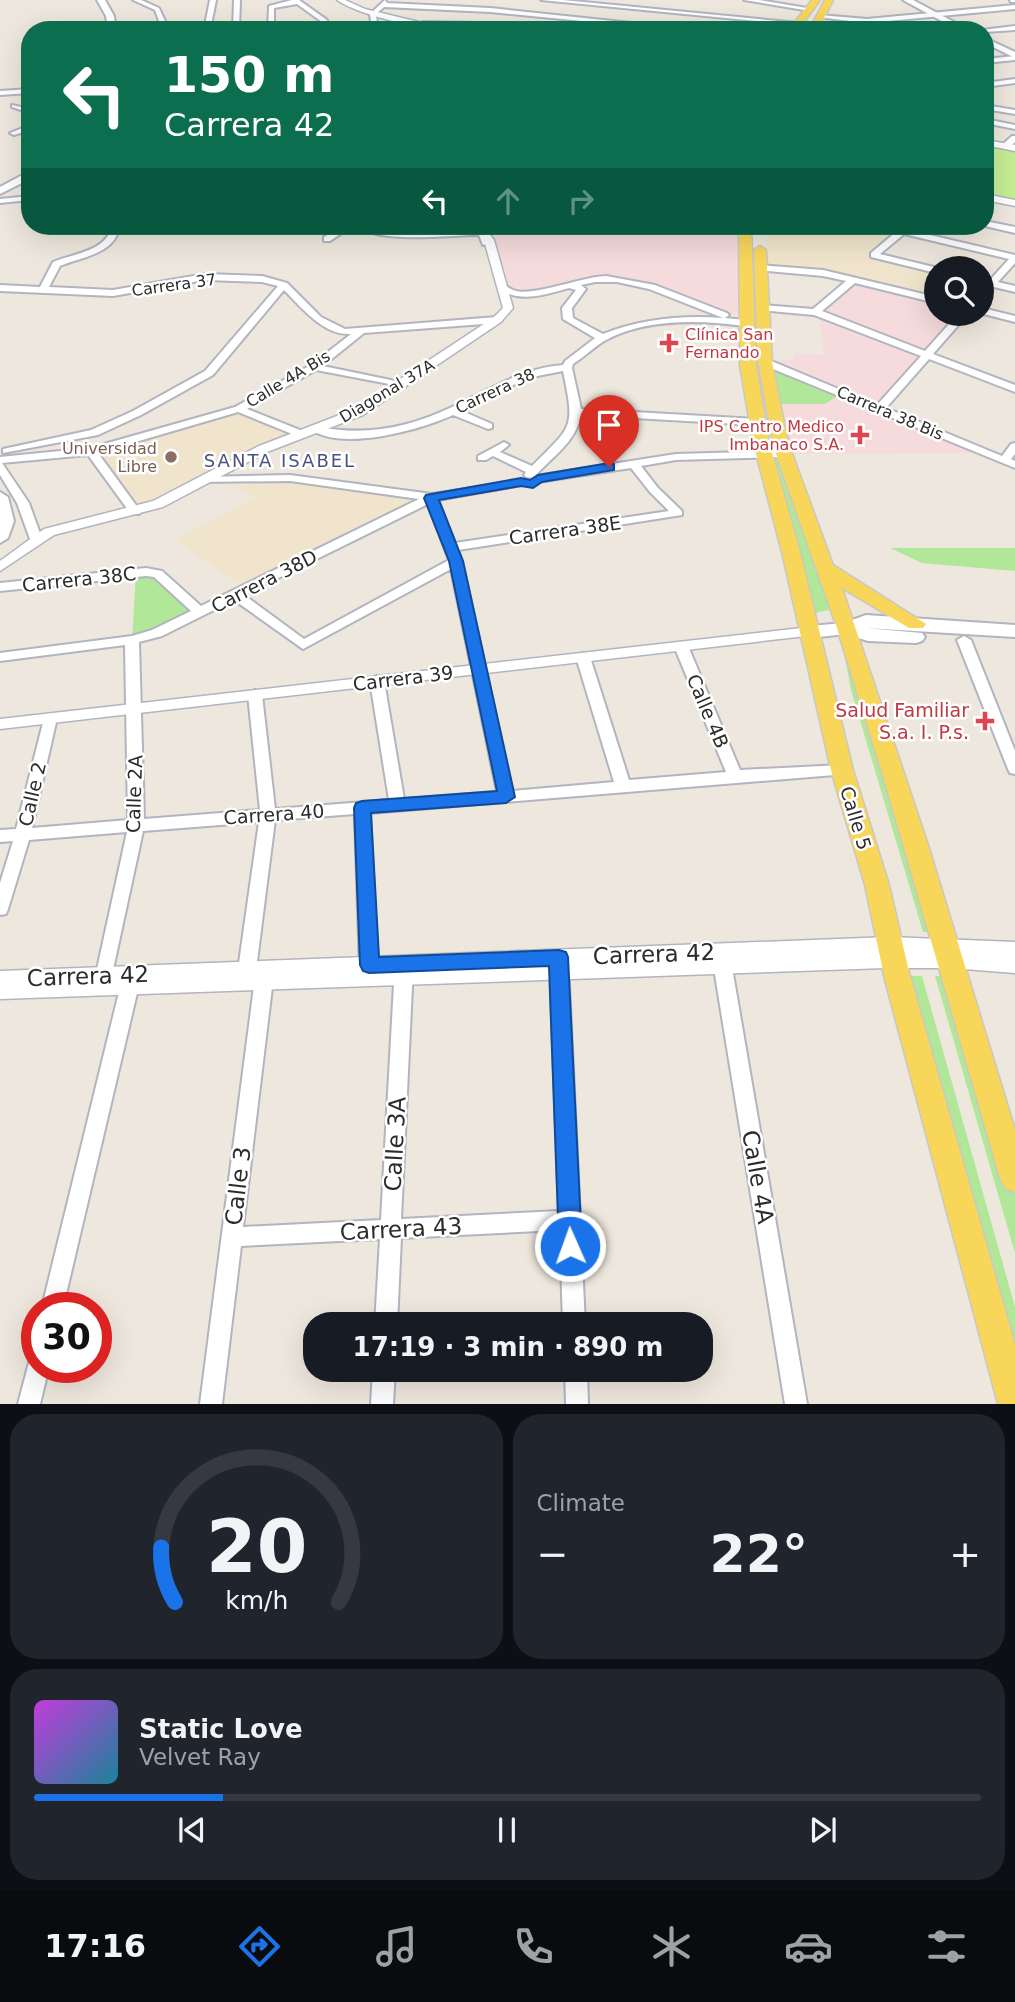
<!DOCTYPE html>
<html lang="en">
<head>
<meta charset="utf-8">
<style>
	:root { --surface:#171b24; --page:#20242c; --text:#f1f3f6; --muted:#9ea1a6; --line:#363941; --accent:#1a73e8 }
	body { margin:0; font-family:"DejaVu Sans",sans-serif; background:var(--page); color:var(--text); height:100vh; display:flex; flex-direction:column; font-size:26px; white-space:nowrap }
	* { box-sizing:border-box; margin:0 }
	p { font-size:23px; color:var(--muted) }
	.icon { flex:none; width:38px; height:38px; fill:none; stroke:currentColor; stroke-width:2; stroke-linecap:round; stroke-linejoin:round }
	.map { position:relative; height:1404px; overflow:hidden }
	.side { display:flex; flex-direction:column; gap:10px; padding:10px; background:#0d0f14; flex:1 }
	.side>* { flex:none }
	.banner { position:absolute; left:21px; top:21px; width:973px; height:214px; border-radius:28px; box-shadow:0 7px 28px #0002; background:#0b6e4f; color:#fff; overflow:hidden }
	.fabs { position:absolute; left:924px; top:256px; display:grid; gap:14px }
	.fabs a { display:grid; place-items:center; width:70px; height:70px; border-radius:50%; background:var(--surface); box-shadow:0 7px 28px #0002; font-size:35px }
	.speed { position:absolute; left:21px; top:1292px; display:flex; gap:14px; font-size:35px; font-weight:700; text-align:center }
	.speed>* { display:grid; place-content:center; width:91px; height:91px; border-radius:50%; background:var(--surface); box-shadow:0 7px 28px #0002; line-height:1 }
	.speed .limit { border:10px solid #d22; background:#fff; color:#111 }
	.pin { position:absolute; display:grid; place-items:center; width:60px; height:60px; color:#fff; margin:-72px -30px; border-radius:50% 50% 50% 0; rotate:-45deg; box-shadow:0 0 7px #0007 }
	.pin .icon { rotate:45deg }
	.me { position:absolute; width:77px; margin:-38px; rotate:358deg; stroke-linejoin:round; filter:drop-shadow(0 0 5px #0008) }
	.turn { display:flex; align-items:center; gap:24px; height:147px; padding:0 28px; font-size:32px }
	.turn .icon { width:91px; height:91px; stroke-width:2.5 }
	.turn b { display:block; font-size:49px; line-height:60px }
	.lanes { display:flex; align-items:center; height:66px; padding:0 28px; background:#0003; justify-content:center; gap:35px; direction:ltr }
	.lanes .off { opacity:.35 }
	.big { font-size:52px; font-weight:700; line-height:1.1 }
	.side .widget { flex:1; display:flex; flex-direction:column; justify-content:center; gap:10px; min-width:0; padding:0 24px; border-radius:28px; background:var(--page) }
	.side .dial { align-items:center; gap:0 }
	.dial svg { height:182px; overflow:visible; fill:none; stroke:var(--line); stroke-width:7; stroke-linecap:round; text-anchor:middle }
	.dial text { fill:var(--text); stroke:none }
	.song { display:flex; align-items:center; gap:21px }
	.cover { width:84px; height:84px; border-radius:10px; background:linear-gradient(135deg,hsl(290 70% 55%),hsl(190 70% 35%)) }
	.played { height:7px; border-radius:4px; background:linear-gradient(90deg,var(--accent) 20%,var(--line) 20%) }
	.keys { display:flex; justify-content:space-around; direction:ltr }
	.heat { display:flex; justify-content:space-between; align-items:center; font-size:38px; direction:ltr }
	.side .tiles { flex:1; display:grid; gap:10px; grid-template-columns:1fr 1fr }
	.widget:last-child { grid-column:span 2 }
	.trip { position:absolute; left:303px; top:1312px; width:410px; height:70px; border-radius:28px; background:var(--surface); box-shadow:0 7px 28px #0002; font-weight:700; line-height:70px; text-align:center }
	.dock { display:flex; height:112px; justify-content:space-around; align-items:center; background:#090b0e; color:var(--muted) }
	.dock .icon { width:49px; height:49px }
	.dock .selected { color:var(--accent) }
	.dock b { font-size:32px; color:var(--text) }
	.map>svg:first-child { display:block }
</style>
</head>
<body>
<div class="map">
<svg width="1015" height="1404" viewBox="0 0 1015 1404">
	<rect width="100%" height="100%" fill="#eee7dd"/>
	<path fill="#f0e5cc" d="M766 226H904L868 256 936 272V298L824 271 767 267Z
		M239 409 301 434 135 512 91 451Z
		M264 477 431 498 245 589 175 540 256 497 222 479Z"/>
	<path fill="#f5dbdb" d="M499 226H745L746 311 725 315 671 294 608 279 527 295 509 293 479 227Z
		M853 280 936 300V313H964L880 408 984 453 784 454 772 404 777 365 781 360H794V353L824 355 820 322 822 315 815 312Z"/>
	<path fill="#b1e798" d="M765 362 842 393 825 404H772Z
		M771 460H781L833 609 806 615 803 562Z
		M890 548H1015V571L922 563Z
		M136 574H158L200 613 132 640Z
		M843 647 944 932H923L851 690Z
		M897 976H922L1015 1307V1403Z
		M935 976H954L1015 1178V1253Z"/>
	<path fill="#c5ee93" d="M985 142 1015 148V203L985 197Z"/>
	<g fill="none" stroke-linecap="round" stroke-linejoin="round">
		<g stroke="#b2b4c0" stroke-width="4">
			<path id="minor" d="M133 0H141L159 8 165 21V30H159V21L155 10Z
				M210 0H216L210 30H204Z
				M234 0H240L239 30H233Z
				M292 0H299L327 20 328 27 319 30 323 26 322 22 297 4 274 8V30H268L269 6Z
				M385 0 387 3 490 8 699 30H675L490 12 384 7 376 14 377 23 373 30H367L371 23 370 14Z
				M541 0H563L799 23 796 25Z
				M744 0H759L813 9 810 11Z
				M1015 5V9L867 23 817 17 820 15 867 19Z
				M578 21 580 24 555 30H542Z
				M423 22 481 23 507 28 504 30 421 25Z
				M1015 26V30L985 32 982 30Z
				M1015 56V60L985 63V59Z
				M1015 79V83L985 87V83Z
				M30 89V93L0 95V91Z
				M12 105 30 109V113L12 107Z
				M985 105 1015 110V114L985 109Z
				M985 119 1015 125V129L985 123Z
				M30 125V130L14 135 10 133Z
				M1012 136H1015V142L1009 148H1003V144Z
				M30 196V200L0 203V199Z
				M985 221 1015 227V233L985 226Z
				M112 226H120C114 255 83 256 60 266L49 287 113 290 205 274 262 276 287 283 321 317 345 329 497 317 502 320 497 323 364 333 323 366 405 383V387L316 370 247 409 305 432V436H297L238 412 98 453 141 512 139 514H131L88 455 2 463 29 503 42 539 36 543 30 539 17 503 0 475V457L90 448 235 407 311 365 351 334C324 336 302 308 284 290L213 375 141 415 98 435 3 453V449L91 430 133 411 205 371 278 286 262 282 205 280 113 296 0 291V285L40 287 53 262C74 253 106 252 112 226Z
				M343 226H352L330 241H324V237Z
				M356 226H366L386 231 479 229 487 231 490 243 483 245 479 235C448 235 380 244 356 226Z
				M903 226H910L909 230 1015 255V263L998 282 1015 286V292L994 287 982 297V289L986 285 982 282 983 280H990L1009 259 904 234 880 254 938 268 936 273 871 257V253Z
				M760 265 823 270 936 297V303L855 283 822 311 925 351 959 313H969L933 354 1015 385V392L929 359 886 408 1002 456 1011 444 1015 443V454L1011 459 1015 461V468L761 364V360H769L877 405 921 356 814 315 759 310V306L762 305 813 309 846 281 823 276 757 270 756 268Z
				M606 276 655 285 727 313 729 315 725 318 745 320 750 323 745 326C700 320 645 318 604 341 593 348 584 357 573 364L572 368 581 409 757 419 762 422 757 425 581 415C576 442 552 457 535 476L676 454 784 451 790 454 784 457 676 460 641 466 658 488 682 511V515L458 550 462 561 512 791 614 782 576 657 583 653 590 657 629 780 726 772 674 646 681 642 688 646 740 770 842 765 847 766 849 770 847 774 370 813 378 974 375 979 369 981 363 979 360 974 355 814 275 820 255 977 252 982 246 984 240 982 237 977 259 822 143 831 109 988 103 990 97 988 94 983 127 832 29 840 8 909 6 914 0 915V883L13 841 0 842V830L16 829 45 715H55L57 718 32 828 128 820 125 645 0 661V653L132 636 152 630 191 611 154 577 146 576 0 591V583L146 568 162 571 201 606 419 499 290 481 199 482V478L203 477 290 475 432 494 525 480 527 482 521 485 438 500 455 543 669 511 650 492 631 468 538 482 534 481 533 478 526 477 524 475 526 472 493 456 486 460H478V456L504 442 509 445 500 452 532 466C573 425 575 429 563 371L527 378 462 411 492 424V428L488 429 453 415C420 430 342 452 310 429L315 426C363 437 408 428 452 407 489 390 522 368 563 365L565 361 595 338 563 319 562 308 576 290 569 288C547 294 517 305 498 287L503 284C506 286 509 288 513 290 531 298 583 276 606 276ZM595 282H617L649 289 723 318C682 315 641 319 603 334L573 318 572 308 586 289 581 285ZM428 504 449 560 304 639 244 595ZM451 569 497 792 404 799 384 681 377 676 370 681 389 800 275 809 262 695 255 690 248 695 260 810 144 819 139 642 162 636 234 600 303 649Z
				M982 308 1015 316V322L980 313H982Z
				M964 636 971 640 1015 751V774L1010 773 1008 769 957 640Z
				M721 949 727 951 730 956 807 1404H785L712 956 715 951Z
				M559 955 565 957 568 962 585 1325H563L560 1230 401 1238 397 1325H375L380 1239 241 1246 222 1404H200L256 971 259 966 265 964 271 966 274 971 243 1227 381 1220 395 966 398 961 404 959 410 961 413 966 401 1219 559 1211 550 962 553 957Z
				M132 969 138 971 141 976 63 1307H42L123 976 126 971Z
				M37 1357V1367H49L40 1404H18L30 1359Z
				M373 1370H395L393 1404H371Z
				M565 1370H587L588 1404H566Z"/>
		</g>
		<g stroke="#b2b4c0" stroke-width="3">
			<path id="tertiary" d="M337 0H345L365 9 452 30C423 30 361 16 337 0Z
				M985 140 1015 145V151L985 145Z
				M985 194 1015 200V206L985 200Z
				M473 226H483L494 240 513 308 501 322 363 415 267 452 163 507 54 535 0 571V561L44 529 153 501 259 446 355 409 493 318 503 308 484 240Z
				M810 627 815 629 817 632 815 635 0 729V719Z
				M890 937 1015 942V973L951 968H885L0 999V971Z"/>
		</g>
		<g stroke="#b2b4c0" stroke-width="4">
			<path id="secondary" d="M97 0H105L114 16 116 30H108L106 16Z
				M903 0H913L969 30H958Z
				M1010 0H1015V2H1011Z
				M985 38 1015 52V58L985 43Z
				M30 171V179L0 194V187Z
				M0 492 8 497 14 521 8 538 0 543Z
				M866 615 1015 625V637L865 628 922 633 925 637 922 641 916 643 868 641 846 634 810 638 801 632 810 626 844 623Z"/>
		</g>
		<g stroke="#c8c8c8" stroke-width="3">
			<path id="primary" d="M812 0H820L798 30H789Z
				M825 0H833L818 30H809Z
				M739 226H751L756 365 769 442 800 552 853 770 889 885 910 976 1015 1345V1404H998L884 976 865 885 831 770 782 552 753 442 740 365Z
				M760 246 766 250 772 362 784 423 790 448 833 565 926 624 923 628H909L842 588 928 845 1015 1130V1192L1005 1188 1000 1178 884 779 837 628 774 448 758 362 754 250Z"/>
		</g>
		<use href="#minor" fill="#fff" fill-rule="evenodd"/>
		<use href="#tertiary" fill="#fff" fill-rule="evenodd"/>
		<use href="#secondary" fill="#fff" fill-rule="evenodd"/>
		<use href="#primary" fill="#f7d65a" fill-rule="evenodd"/>
	</g>
	<path fill="#1a73e8" stroke="#114b97" stroke-width="2" d="M609 463 614 464V470L542 482 533 488 521 486 439 500 463 561 515 797 506 803 371 813 379 957 559 950 566 952 568 957 582 1246 579 1254 570 1258 562 1254 559 1246 549 966 369 973 363 971 360 965 354 808 356 803 362 801 497 791 449 561 424 498 426 495 521 478 530 480 538 475Z"/>
	<g fill="#e0444e" stroke="#fff" stroke-width="2.5">
		<path d="M665.5 332.5h7v7h7v7h-7v7h-7v-7h-7v-7h7z"/>
		<path d="M856.5 424.5h7v7h7v7h-7v7h-7v-7h-7v-7h7z"/>
		<path d="M981.5 710.5h7v7h7v7h-7v7h-7v-7h-7v-7h7z"/>
	</g>
	<circle fill="#8d6e63" stroke="#fff" stroke-width="2.5" cx="171" cy="457" r="7"/>
	<g text-anchor="middle" dominant-baseline="central" stroke-width="5" stroke-linejoin="round" paint-order="stroke">
		<g font-size="16" fill="#2c2c2c" stroke="#fff">
			<text transform="translate(174 285) rotate(-8)">Carrera 37</text>
			<text transform="translate(288 379) rotate(-31)">Calle 4A Bis</text>
			<text transform="translate(387 391) rotate(-31)">Diagonal 37A</text>
			<text transform="translate(495 391) rotate(-25)">Carrera 38</text>
			<text transform="translate(890 413) rotate(23)">Carrera 38 Bis</text>
		</g>
		<g font-size="16" fill="#be3a42" stroke="#fff" text-anchor="start">
			<text x="685" y="334">Clínica San<tspan x="685" dy="18">Fernando</tspan></text>
			<text x="844" y="426" text-anchor="end">IPS Centro Medico<tspan x="844" dy="18">Imbanaco S.A.</tspan></text>
		</g>
		<g font-size="16" fill="#785e54" stroke="#fff" text-anchor="end">
			<text x="157" y="448">Universidad<tspan x="157" dy="18">Libre</tspan></text>
		</g>
		<g font-size="18" letter-spacing="2" fill="#4a527f" stroke="#fff">
			<text x="280" y="460">SANTA ISABEL</text>
		</g>
		<g font-size="19" fill="#2c2c2c" stroke="#fff">
			<text transform="translate(565 530) rotate(-8)">Carrera 38E</text>
			<text transform="translate(79 579) rotate(-6)">Carrera 38C</text>
			<text transform="translate(264 581) rotate(-27)">Carrera 38D</text>
			<text transform="translate(403 678) rotate(-7)">Carrera 39</text>
			<text transform="translate(708 711) rotate(67)">Calle 4B</text>
			<text transform="translate(32 794) rotate(-77)">Calle 2</text>
			<text transform="translate(134 794) rotate(-88)">Calle 2A</text>
			<text transform="translate(274 814) rotate(-4)">Carrera 40</text>
			<text transform="translate(856 818) rotate(73)">Calle 5</text>
		</g>
		<g font-size="19" fill="#be3a42" stroke="#fff" text-anchor="end">
			<text x="969" y="710">Salud Familiar<tspan x="969" dy="22">S.a. I. P.s.</tspan></text>
		</g>
		<g font-size="23" fill="#2c2c2c" stroke="#fff">
			<text transform="translate(654 954) rotate(-2)">Carrera 42</text>
			<text transform="translate(88 976) rotate(-2)">Carrera 42</text>
			<text transform="translate(395 1144) rotate(-87)">Calle 3A</text>
			<text transform="translate(758 1177) rotate(80)">Calle 4A</text>
			<text transform="translate(238 1186) rotate(-83)">Calle 3</text>
			<text transform="translate(401 1229) rotate(-3)">Carrera 43</text>
		</g>
	</g>
</svg>
<div class="fabs">
<a><svg class="icon" aria-label="search" viewBox="0 0 24 24"><circle cx="10" cy="10" r="6"/><path d="M15 15l6 6"/></svg></a>
</div>
<div class="speed"><div class="limit">30</div></div>
<div class="pin" style="left:609px;top:467px;background:#d93025"><svg class="icon" aria-label="arrive" viewBox="0 0 24 24"><path d="M6 21V4h12l-3 4 3 4H6"/></svg></div>
<svg class="me" style="left:570px;top:1246px" viewBox="-20 -20 40 40"><circle r="17" fill="#1a73e8" stroke="#fff" stroke-width="3"/><path d="M0-11L8 9 0 5-8 9z" fill="#fff"/></svg>
<div class="trip">17:19 · 3 min · 890 m</div>
<div class="banner">
<div class="turn"><svg class="icon" aria-label="left" viewBox="0 0 24 24"><path d="M17 20v-9H6M10 6l-5 5 5 5"/></svg><div><b>150 m</b>Carrera 42</div></div>
<div class="lanes"><svg class="icon" aria-label="left" viewBox="0 0 24 24"><path d="M17 20v-9H6M10 6l-5 5 5 5"/></svg><svg class="icon off" aria-label="ahead" viewBox="0 0 24 24"><path d="M12 20V5M6 11l6-6 6 6"/></svg><svg class="icon off" aria-label="right" viewBox="0 0 24 24"><path d="M7 20v-9h11M14 6l5 5-5 5"/></svg></div>
</div>
</div>
<section class="side">
<div class="tiles">
<div class="widget dial"><svg viewBox="0 0 100 80">
<path d="M14 69A42 42 0 1 1 86 69"/>
<path d="M14 69A42 42 0 0 1 8 45" stroke="#1a73e8"/>
<text x="50" y="56" font-size="32" font-weight="700">20</text>
<text x="50" y="72" font-size="11">km/h</text>
</svg></div>
<div class="widget"><p>Climate</p>
<div class="heat"><a>−</a><b class="big">22°</b><a>+</a></div>
</div>
<div class="widget">
<div class="song"><i class="cover"></i><div><b>Static Love</b><p>Velvet Ray</p></div></div>
<div class="played"></div>
<div class="keys"><svg class="icon" aria-label="previous" viewBox="0 0 24 24"><path d="M18 5L8 12l10 7zM5 5v14"/></svg><svg class="icon" aria-label="pause" viewBox="0 0 24 24"><path d="M8 5v14M16 5v14"/></svg><svg class="icon" aria-label="next" viewBox="0 0 24 24"><path d="M6 5l10 7-10 7zM19 5v14"/></svg></div>
</div>
</div>
</section>
<nav class="dock">
<b>17:16</b>
<svg class="icon selected" aria-label="directions" viewBox="0 0 24 24"><path d="M12 3l9 9-9 9-9-9zM9 14v-3h6M13 9l2 2-2 2"/></svg>
<svg class="icon" aria-label="music" viewBox="0 0 24 24"><path d="M9 18V5l10-2v13"/><circle cx="6" cy="18" r="3"/><circle cx="16" cy="16" r="3"/></svg>
<svg class="icon" aria-label="phone" viewBox="0 0 24 24"><path d="M5 4h4l2 5-3 2q2 4 5 5l2-3 5 2v4C11 20 4 13 5 4z"/></svg>
<svg class="icon" aria-label="climate" viewBox="0 0 24 24"><path d="M12 3v18M4 7l16 10M4 17L20 7"/></svg>
<svg class="icon" aria-label="car" viewBox="0 0 24 24"><path d="M5 17H2v-5l4-1 3-4h7l3 4 3 1v5h-3M9 17h6M6 11h13"/><circle cx="7" cy="17" r="2"/><circle cx="17" cy="17" r="2"/></svg>
<svg class="icon" aria-label="filters" viewBox="0 0 24 24"><path d="M4 7h16M4 17h16"/><circle cx="9" cy="7" r="2"/><circle cx="15" cy="17" r="2"/></svg>
</nav>
</body>
</html>
